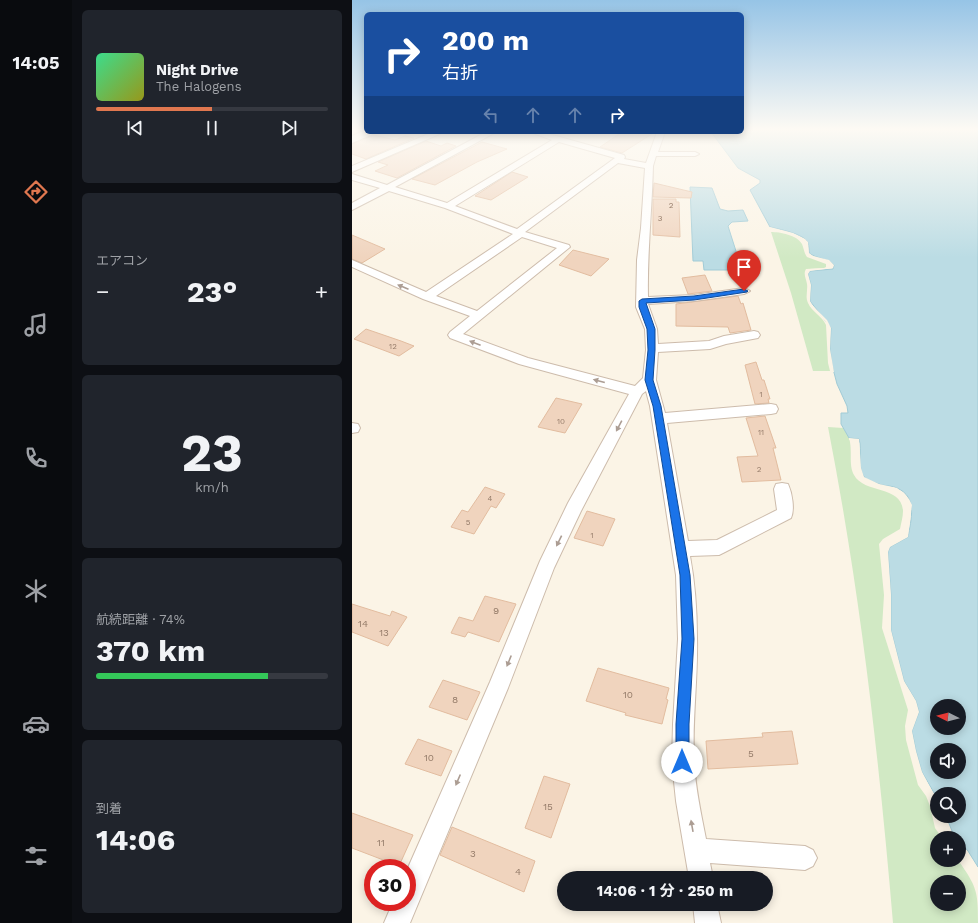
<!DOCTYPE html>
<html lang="ja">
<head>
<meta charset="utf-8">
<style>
	:root { --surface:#171b24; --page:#20242c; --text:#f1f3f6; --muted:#9ea1a6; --line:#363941; --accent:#e0774f }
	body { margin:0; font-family:"Work Sans","Noto Sans JP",sans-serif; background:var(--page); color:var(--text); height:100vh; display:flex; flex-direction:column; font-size:15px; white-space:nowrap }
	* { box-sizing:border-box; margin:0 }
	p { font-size:13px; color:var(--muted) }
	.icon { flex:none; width:22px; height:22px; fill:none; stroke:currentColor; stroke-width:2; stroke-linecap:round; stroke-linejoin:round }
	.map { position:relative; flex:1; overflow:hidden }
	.panel { display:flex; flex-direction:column; gap:10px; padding:10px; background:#0d0f14; width:280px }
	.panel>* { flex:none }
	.top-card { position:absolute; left:12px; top:12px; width:380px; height:122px; border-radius:6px; box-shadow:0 2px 10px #0003; background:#1a4fa0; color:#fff; overflow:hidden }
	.needle { width:26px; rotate:276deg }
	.buttons { position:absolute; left:578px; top:699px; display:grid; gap:8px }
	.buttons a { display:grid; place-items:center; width:36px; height:36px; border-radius:50%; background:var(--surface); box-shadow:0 2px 10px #0003; font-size:20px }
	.speed { position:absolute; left:12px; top:859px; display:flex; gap:8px; font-size:20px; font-weight:700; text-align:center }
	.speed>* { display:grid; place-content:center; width:52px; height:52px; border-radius:50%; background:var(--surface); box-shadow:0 2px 10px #0003; line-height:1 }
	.speed .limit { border:6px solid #d22; background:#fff; color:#111 }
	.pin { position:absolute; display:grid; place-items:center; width:34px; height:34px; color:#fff; margin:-41px -17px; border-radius:50% 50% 50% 0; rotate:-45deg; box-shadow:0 0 4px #0007 }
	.pin .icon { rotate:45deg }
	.me { position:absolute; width:44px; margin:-22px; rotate:0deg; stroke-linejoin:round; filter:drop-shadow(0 0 3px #0008) }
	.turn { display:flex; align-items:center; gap:14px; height:84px; padding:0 12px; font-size:18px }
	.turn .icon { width:52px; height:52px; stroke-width:2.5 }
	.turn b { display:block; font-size:28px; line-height:34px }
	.lanes { display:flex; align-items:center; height:38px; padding:0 12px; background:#0003; justify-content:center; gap:20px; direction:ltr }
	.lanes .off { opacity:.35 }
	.big { font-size:30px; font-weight:700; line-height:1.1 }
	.panel .tile { flex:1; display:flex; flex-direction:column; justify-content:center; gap:6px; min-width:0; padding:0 14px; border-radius:6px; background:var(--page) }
	.panel .dial { align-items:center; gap:0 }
	.dial b { font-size:52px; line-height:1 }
	.song { display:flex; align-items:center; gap:12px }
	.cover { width:48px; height:48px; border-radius:6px; background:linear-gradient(135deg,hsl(150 70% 55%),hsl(60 70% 35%)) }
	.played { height:4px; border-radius:2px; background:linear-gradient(90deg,var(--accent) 50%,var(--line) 50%) }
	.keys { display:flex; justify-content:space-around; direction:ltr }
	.heat { display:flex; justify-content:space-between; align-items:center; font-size:22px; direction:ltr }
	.charge { height:6px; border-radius:3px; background:linear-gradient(90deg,#34c759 74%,var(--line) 0) }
	.trip { position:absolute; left:205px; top:871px; width:216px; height:40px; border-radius:20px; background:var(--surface); box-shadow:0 2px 10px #0003; font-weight:700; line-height:40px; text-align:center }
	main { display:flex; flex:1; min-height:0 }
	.tab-bar { display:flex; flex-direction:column; width:72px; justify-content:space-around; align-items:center; background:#090b0e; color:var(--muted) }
	.tab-bar .icon { width:28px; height:28px }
	.tab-bar .selected { color:var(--accent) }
	.tab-bar b { font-size:18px; color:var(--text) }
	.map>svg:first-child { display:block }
</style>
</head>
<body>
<main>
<nav class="tab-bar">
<b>14:05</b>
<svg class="icon selected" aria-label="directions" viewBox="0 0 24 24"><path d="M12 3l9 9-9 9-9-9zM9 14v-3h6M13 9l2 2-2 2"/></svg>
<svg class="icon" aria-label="music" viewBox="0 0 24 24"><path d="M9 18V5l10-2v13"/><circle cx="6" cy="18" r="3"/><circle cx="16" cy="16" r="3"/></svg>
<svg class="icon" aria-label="phone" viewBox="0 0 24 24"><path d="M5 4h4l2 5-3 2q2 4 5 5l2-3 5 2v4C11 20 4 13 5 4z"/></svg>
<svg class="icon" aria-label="climate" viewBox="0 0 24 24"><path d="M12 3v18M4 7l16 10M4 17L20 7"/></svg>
<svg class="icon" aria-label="car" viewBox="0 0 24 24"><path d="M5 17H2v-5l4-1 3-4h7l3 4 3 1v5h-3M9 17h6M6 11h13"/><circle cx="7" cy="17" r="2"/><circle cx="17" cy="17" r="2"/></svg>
<svg class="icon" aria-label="filters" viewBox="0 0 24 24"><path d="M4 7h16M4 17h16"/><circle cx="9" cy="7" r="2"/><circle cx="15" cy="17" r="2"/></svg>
</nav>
<section class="panel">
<div class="tile">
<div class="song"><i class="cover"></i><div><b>Night Drive</b><p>The Halogens</p></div></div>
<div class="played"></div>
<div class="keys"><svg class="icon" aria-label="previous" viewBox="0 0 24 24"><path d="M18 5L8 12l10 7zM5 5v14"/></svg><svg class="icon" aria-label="pause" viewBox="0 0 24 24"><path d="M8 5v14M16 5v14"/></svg><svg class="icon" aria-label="next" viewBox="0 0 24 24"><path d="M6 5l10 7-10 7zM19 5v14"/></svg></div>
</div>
<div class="tile"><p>エアコン</p>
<div class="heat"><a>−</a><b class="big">23°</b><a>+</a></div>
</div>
<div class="tile dial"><b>23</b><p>km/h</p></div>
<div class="tile"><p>航続距離 · 74%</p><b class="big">370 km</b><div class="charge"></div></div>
<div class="tile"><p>到着</p><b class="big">14:06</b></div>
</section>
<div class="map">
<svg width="626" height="923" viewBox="0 0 626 923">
	<rect width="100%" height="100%" fill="#fbf4e6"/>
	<path fill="#d1e9c4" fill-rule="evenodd" d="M419 232C428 232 445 235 450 244 452 249 452 253 455 257L474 264V267L472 268 454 269C451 274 454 278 455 284 456 290 453 297 456 303 460 312 470 316 474 325L476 363 478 371H461L439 293Z
		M476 427 491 428C493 431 496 435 497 438 501 450 496 464 502 475 512 494 550 485 551 511 551 517 549 523 548 529L531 539 527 544 532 595 530 628 556 710 553 726 554 740 566 785 574 796 578 806 583 828 590 838H585V860H606C625 887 626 891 626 923H541C527 757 508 591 476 427ZM585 882H607V904H585Z"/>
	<path fill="#bbdce4" stroke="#a1cbd6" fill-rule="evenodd" d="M390 128H626V867L616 851 607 841V838L602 836 594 816H607V794H585V798L570 772 564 751 560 731 567 712 564 701 552 681 539 630V595L536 552 538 547 556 537C559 520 566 497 545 488 541 486 535 486 530 485 525 483 517 482 513 478 504 468 511 451 507 439L497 438 489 424V413H496L495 406 485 384 480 365 478 349 479 328 458 301 459 285 456 274 458 271 481 269 482 265C475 258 465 259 457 253 457 250 457 246 456 243 453 234 426 229 418 227L398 190 408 183V180L386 168 359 132H390ZM585 706H607V728H585ZM585 750H607V772H585Z
		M338 187 360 188 368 209 376 211 391 210 396 221 380 222 376 226 390 270H352L351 261H341Z"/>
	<path fill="#fbf4e6" d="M418 227 441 233 453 239 456 242 457 253 461 256 477 260 482 265 481 268 458 271 456 274 459 285 458 301 460 305 475 320 479 328 478 349 482 372H479L478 366 476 349 477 328 473 321 459 306 456 301 457 285 454 274 457 269 474 268 479 267 480 265 476 262 460 257 456 253 454 243 452 241 440 235 418 229Z
		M497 438 507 439 509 468 512 477 527 484 545 488 557 499 560 505 556 537 538 547 536 552 539 595V630L552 681 564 701 567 712 560 731 564 751 570 772 585 800 577 790 569 773 562 752 558 731 565 712 562 702 550 682 538 630 537 595 534 551 537 545 554 536 558 505 551 495 544 490 516 483 510 479 507 469 506 443V441L497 440Z"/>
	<path fill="#f0d4be" stroke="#e2bc9f" d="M270 132H303L270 153 248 147Z
		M22 135 43 140 53 136 62 138 14 159 0 154V144Z
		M74 141 89 146 95 143 104 146 45 178 23 171 36 165 26 162Z
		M130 142 155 149 125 162 83 185 60 179Z
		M160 172 176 177 139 200 123 196Z
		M302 183 340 192 339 198 301 197Z
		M301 199H324V202H327L328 237 301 235Z
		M0 235 33 249 10 263 0 259Z
		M221 250 257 259 239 276 207 265Z
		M353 275 360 291 336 294 330 278Z
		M386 296 389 304 391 303 399 330 378 333 376 327 324 326V304Z
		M14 329 49 341 62 346 47 356 2 339Z
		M404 362 410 380H412L418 399H416L417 403 403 404 393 365Z
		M204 398 230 404 213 433 186 427Z
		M413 416 424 448H421L429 480 390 482 385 457 406 456 394 418Z
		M133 487 153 494 144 508 139 506 122 534 99 527 110 510 116 512Z
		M235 511 263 519 251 546 222 538Z
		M133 596 164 604 147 642 116 632 113 637 99 633 107 617 121 621Z
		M0 604 38 616 40 611 55 617 36 646 0 632Z
		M246 668 317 688 314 699 316 700 310 724 273 715 274 713 234 701Z
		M91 680 128 692 115 720 77 707Z
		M440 731 446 764 356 769 354 741 411 737 410 733Z
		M66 739 100 751 89 776 53 764Z
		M192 776 218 784 199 838 173 828Z
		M0 813 61 835 47 866 0 848Z
		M100 827 183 861 172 892 88 855Z"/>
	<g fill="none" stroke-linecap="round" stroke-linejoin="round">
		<g stroke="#cdbcac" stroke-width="2">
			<path id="street" d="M3 128H14L15 132 4 130Z
				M81 132H92L0 172V166Z
				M134 132H144L43 187 95 203 200 140 178 132H190L272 155 273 157 272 159 294 163 305 132H313L306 152H343L347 154 343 156H304L301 166C300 210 295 253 296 297L342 295 392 288 398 291 392 294 342 301 296 304 305 329 306 344 357 341 372 336 402 331 406 332 408 335 406 338 374 344 358 349 306 352 304 380 313 413 419 404 424 405 426 409 424 413 419 414 315 423 336 541 365 540 425 510 422 489 424 484 430 483 436 484C440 493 443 509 439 518L373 552 367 555 338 556C343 583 345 611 345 638 346 679 340 719 342 760 343 787 349 813 354 839L453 846 461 850 465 858 461 866 453 870 358 863 361 878H337L324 801 320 762 321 724 326 639 324 575 298 406 294 391 290 394 229 511 202 568 156 688 58 923H32L41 902H55V870L138 682 188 561 216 503 277 394 167 364 98 338 96 335 98 332 118 316 71 299 0 267V260L74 292 161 234 93 208 37 191 0 210V203L28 188 0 180V174L35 185ZM207 142 263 158 165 229 103 206ZM266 163 293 168 289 228 285 260 284 307 293 329 294 350 291 378 283 386 176 358 111 334 218 247 217 245 173 232ZM170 237 205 248 125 311 84 296Z
				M0 423 6 424 8 428 6 432 0 433Z
				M341 904H365L369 923H343Z"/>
		</g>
		<g stroke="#cfbda9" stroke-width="2">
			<path id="secondary" d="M13 130 14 132H22L21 134 0 143V136Z"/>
		</g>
		<use href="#street" fill="#fff" fill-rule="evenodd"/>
		<use href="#secondary" fill="#fff" fill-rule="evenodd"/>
	</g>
	<defs><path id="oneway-solid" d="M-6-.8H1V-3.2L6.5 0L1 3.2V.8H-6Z"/></defs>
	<g fill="#ac9d93">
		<use href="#oneway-solid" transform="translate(51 287) rotate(-157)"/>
		<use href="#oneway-solid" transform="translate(123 343) rotate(-159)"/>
		<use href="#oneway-solid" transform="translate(247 381) rotate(-165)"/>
		<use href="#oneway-solid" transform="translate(267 426) rotate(118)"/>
		<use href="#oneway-solid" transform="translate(207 541) rotate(116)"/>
		<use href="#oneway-solid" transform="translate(157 661) rotate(112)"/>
		<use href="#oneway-solid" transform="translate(106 780) rotate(113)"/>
		<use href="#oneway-solid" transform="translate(340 826) rotate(-100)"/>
	</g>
	<linearGradient id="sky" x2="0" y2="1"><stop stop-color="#96c4e6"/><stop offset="0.5" stop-color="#fdfaf4"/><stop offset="1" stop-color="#fdfaf4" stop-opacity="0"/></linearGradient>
	<rect width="626" height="258" fill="url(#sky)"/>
	<path fill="#1a73e8" stroke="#114b97" d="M392 289 396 291 395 292 342 300 294 303 303 329V350L301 380 309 406 338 575 342 639 337 724V762L335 767 330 769 326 767 324 762V724L330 639 328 575 301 406 293 380 296 350 295 329 287 307V301L290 299 342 296Z"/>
	<g text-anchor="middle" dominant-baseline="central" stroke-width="4" stroke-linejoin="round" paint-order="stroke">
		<g font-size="8" fill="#937a68">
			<text x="319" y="205">2</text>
			<text x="308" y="218">3</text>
			<text x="41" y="346">12</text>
			<text x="409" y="394">1</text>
			<text x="209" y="421">10</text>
			<text x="409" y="432">11</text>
			<text x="407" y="469">2</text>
			<text x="138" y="498">4</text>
			<text x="116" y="522">5</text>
			<text x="240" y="535">1</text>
		</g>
		<g font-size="10" fill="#937a68">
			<text x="144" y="610">9</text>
			<text x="11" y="623">14</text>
			<text x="32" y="632">13</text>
			<text x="276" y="694">10</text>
			<text x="103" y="699">8</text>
			<text x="399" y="753">5</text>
			<text x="77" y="757">10</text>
			<text x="196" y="806">15</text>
			<text x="29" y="842">11</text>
			<text x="121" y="853">3</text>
			<text x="166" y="871">4</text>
		</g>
	</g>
</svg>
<div class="buttons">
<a><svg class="needle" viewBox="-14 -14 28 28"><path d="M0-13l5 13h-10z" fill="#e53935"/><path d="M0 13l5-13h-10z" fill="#9ea1a6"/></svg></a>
<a><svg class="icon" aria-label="sound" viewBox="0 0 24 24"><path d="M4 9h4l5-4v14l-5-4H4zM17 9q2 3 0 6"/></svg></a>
<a><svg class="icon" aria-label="search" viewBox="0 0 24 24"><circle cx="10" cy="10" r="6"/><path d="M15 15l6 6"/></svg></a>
<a>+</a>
<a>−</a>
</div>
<div class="speed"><div class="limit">30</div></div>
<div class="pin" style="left:392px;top:291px;background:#d93025"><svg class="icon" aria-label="arrive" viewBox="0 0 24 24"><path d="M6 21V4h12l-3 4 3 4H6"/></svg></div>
<svg class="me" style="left:330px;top:762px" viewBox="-20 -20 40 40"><circle r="19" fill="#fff"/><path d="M0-13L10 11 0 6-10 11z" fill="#1a73e8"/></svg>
<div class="trip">14:06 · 1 分 · 250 m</div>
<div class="top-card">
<div class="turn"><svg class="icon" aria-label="right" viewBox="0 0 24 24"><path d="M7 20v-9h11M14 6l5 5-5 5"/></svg><div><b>200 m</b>右折</div></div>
<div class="lanes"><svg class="icon off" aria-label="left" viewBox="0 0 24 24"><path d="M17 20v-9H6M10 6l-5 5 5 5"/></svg><svg class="icon off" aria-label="ahead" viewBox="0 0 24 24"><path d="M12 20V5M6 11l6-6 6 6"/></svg><svg class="icon off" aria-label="ahead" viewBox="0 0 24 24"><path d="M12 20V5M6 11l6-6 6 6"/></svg><svg class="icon" aria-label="right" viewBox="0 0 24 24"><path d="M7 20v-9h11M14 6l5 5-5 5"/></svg></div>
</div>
</div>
</main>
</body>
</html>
